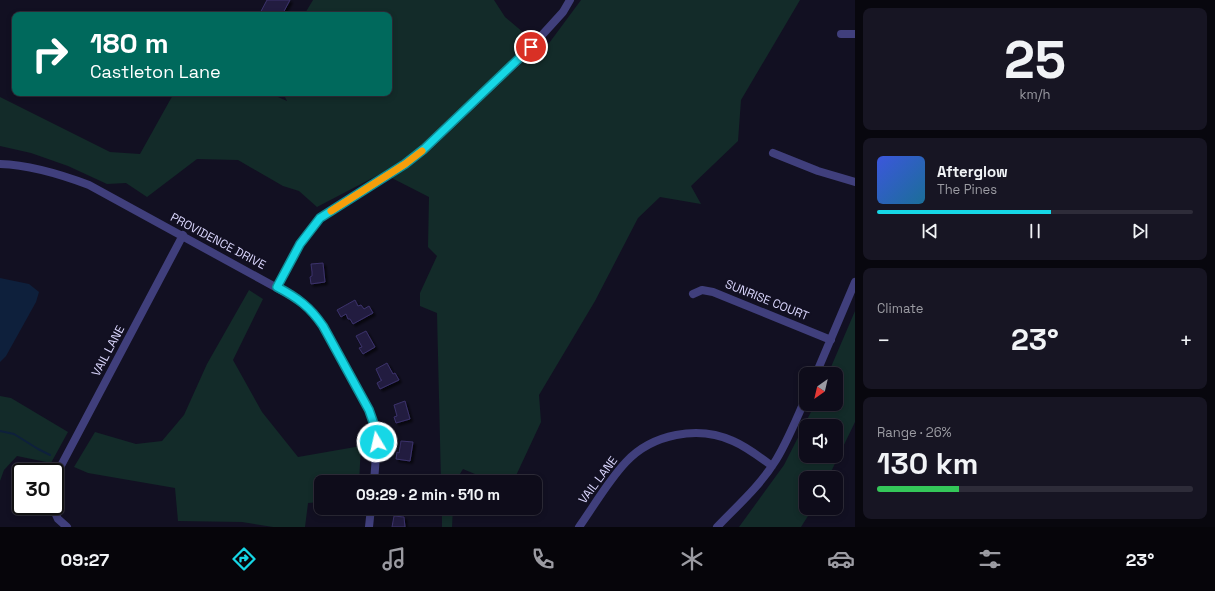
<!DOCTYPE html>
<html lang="en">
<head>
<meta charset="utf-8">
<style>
	:root { --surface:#0e0c1a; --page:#171523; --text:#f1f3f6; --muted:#9b9ba2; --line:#2e2c39; --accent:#16d7e6 }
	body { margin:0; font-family:"Space Grotesk",sans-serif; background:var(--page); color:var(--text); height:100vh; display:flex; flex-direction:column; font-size:15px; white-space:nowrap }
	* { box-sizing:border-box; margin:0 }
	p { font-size:13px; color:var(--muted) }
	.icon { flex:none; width:22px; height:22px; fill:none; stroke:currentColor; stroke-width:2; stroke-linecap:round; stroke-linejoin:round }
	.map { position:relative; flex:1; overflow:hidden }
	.drawer { display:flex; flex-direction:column; gap:8px; padding:8px; background:#08070e; width:360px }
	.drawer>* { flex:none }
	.banner { position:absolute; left:12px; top:12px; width:380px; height:84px; border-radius:8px; box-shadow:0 2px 6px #0003,0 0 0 1px var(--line); background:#00695c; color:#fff; overflow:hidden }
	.needle { width:26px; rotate:214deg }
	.tools { position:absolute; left:799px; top:367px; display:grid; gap:8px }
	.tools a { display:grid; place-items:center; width:44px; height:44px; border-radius:8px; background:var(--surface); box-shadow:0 2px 6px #0003,0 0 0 1px var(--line); font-size:20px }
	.speed { position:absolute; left:12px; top:463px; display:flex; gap:8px; font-size:20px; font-weight:700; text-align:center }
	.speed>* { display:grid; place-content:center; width:52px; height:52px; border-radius:50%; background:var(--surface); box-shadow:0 2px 6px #0003,0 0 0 1px var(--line); line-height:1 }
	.speed .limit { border:2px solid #111; border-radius:6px; background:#fff; color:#111 }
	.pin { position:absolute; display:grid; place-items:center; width:34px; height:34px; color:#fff; margin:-17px; border:2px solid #fff; border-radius:50%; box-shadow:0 1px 4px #0007 }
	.me { position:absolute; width:44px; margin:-22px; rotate:351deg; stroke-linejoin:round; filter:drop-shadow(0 0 3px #0008) }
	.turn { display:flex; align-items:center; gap:14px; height:84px; padding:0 12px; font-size:18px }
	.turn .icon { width:52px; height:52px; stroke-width:2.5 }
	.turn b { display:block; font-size:28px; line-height:34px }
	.big { font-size:30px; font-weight:700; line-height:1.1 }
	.drawer .widget { flex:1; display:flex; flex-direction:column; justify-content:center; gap:6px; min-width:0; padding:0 14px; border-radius:8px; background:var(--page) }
	.drawer .dial { align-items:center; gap:0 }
	.dial b { font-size:52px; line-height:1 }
	.song { display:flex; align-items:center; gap:12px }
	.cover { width:48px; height:48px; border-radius:6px; background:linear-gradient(135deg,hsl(230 70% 55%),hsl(200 70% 35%)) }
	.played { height:4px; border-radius:2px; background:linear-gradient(90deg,var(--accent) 55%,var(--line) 55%) }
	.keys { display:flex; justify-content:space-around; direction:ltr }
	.heat { display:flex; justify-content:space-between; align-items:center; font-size:22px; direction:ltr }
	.charge { height:6px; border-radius:3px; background:linear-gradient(90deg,#34c759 26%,var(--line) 0) }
	.trip { position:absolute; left:314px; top:475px; width:228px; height:40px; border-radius:8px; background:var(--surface); box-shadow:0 2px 6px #0003,0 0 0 1px var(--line); font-weight:700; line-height:40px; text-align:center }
	.menu { display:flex; height:64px; justify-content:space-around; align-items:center; background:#06050a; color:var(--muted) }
	.menu .icon { width:28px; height:28px }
	.menu .selected { color:var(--accent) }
	.menu b { font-size:18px; color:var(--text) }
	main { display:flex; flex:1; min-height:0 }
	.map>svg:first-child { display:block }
</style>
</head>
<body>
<main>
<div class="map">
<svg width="855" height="527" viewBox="0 0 855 527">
	<defs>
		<filter id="shadow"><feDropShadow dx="2.5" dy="2.5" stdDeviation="1" flood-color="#0009"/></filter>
	</defs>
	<rect width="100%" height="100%" fill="#121022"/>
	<path fill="#132b29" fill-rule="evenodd" d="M313 0H494L505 17 544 50 581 0H800L741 100 738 141 691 186 701 204 660 197 638 218 595 301 539 395 541 422 513 482H494L463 469 455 482H441L437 313 420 306V293L437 256 428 247 429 197 382 173 317 207 299 191 283 186 238 160 197 159 147 197 126 183 107 184 68 166 31 153 0 146V97L110 152 140 154 174 93H269L287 101 283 93H389V15H304Z
		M249 290 263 299 233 360 262 412 298 457 361 446 359 482H321V502L308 503 305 527H273L242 522 178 521 175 488 88 473 74 467 95 432 136 444 162 441 184 415 207 364Z
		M855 311V422L828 478H806V508H813L801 527H739L784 465 815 404H836V374H828ZM806 426H836V456H806Z
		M0 396 11 398 68 432 51 463 17 456 4 470 0 481Z
		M442 508H453L452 527H442Z"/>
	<path fill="#0e203c" d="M0 278 29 284 39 292 36 302 6 356 0 362Z"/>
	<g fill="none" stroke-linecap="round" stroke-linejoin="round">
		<path stroke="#0e203c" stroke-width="2" d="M0 431 14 434 38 449 50 455"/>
	</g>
	<path fill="#241e41" stroke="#3b326b" filter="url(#shadow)" d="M267 0H290L282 15H259Z
		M323 263 325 282 311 284 310 277 312 276V272L311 264Z
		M355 300 358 306 361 305 364 309 369 306 373 313 353 324 350 319H348L346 314 341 317 337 310Z
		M366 331 375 347 363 354 359 348 362 347 356 336Z
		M387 363 393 374 395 373 399 380 380 389 377 383 382 380H381L376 369Z
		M405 401 410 419 396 423 394 417 397 416 394 405Z
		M401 441 413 442 410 461 396 459 397 452 399 453Z
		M399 478 410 479 409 482H398Z
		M394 516 404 517 405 527H392Z"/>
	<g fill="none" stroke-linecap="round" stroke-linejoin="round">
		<path stroke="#403f7c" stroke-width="8" d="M841 34H855
			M773 153 818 171 855 182
			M0 164C31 165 60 174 89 185L299 300 314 313 323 326 369 410 373 421 376 430 377 442 374 482
			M277 287 300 244 320 218 405 164 425 149 523 56 563 12 570 0
			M693 294 702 290 713 292 831 340
			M816 374 855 282
			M55 477 183 235
			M52 506 58 519 67 527
			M369 527 371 508
			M579 527C594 506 608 481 626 462 652 434 698 425 733 441 747 447 760 457 772 466
			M717 527C737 506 760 486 776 460 788 440 797 418 806 397"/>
	</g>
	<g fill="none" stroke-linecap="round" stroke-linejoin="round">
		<g stroke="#0e8c96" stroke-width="10">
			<path id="route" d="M377 442 376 430 369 410 323 326C310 307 298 298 277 287L300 244 320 218 405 164 424 149 531 47"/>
		</g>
		<use href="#route" stroke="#16d7e6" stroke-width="7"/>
		<path stroke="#f59e0b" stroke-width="7" d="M331 211 405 164 422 151"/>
	</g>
	<g text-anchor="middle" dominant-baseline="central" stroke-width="4" stroke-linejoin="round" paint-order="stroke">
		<g font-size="12" fill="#d8d4fb" stroke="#121022">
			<text transform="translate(218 241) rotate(28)">PROVIDENCE DRIVE</text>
			<text transform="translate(767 300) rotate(22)">SUNRISE COURT</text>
			<text transform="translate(108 351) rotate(-62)">VAIL LANE</text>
			<text transform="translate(598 480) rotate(-53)">VAIL LANE</text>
		</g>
	</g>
</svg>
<div class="tools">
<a><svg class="needle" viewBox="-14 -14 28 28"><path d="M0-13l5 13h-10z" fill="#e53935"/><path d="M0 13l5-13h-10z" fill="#9b9ba2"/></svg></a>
<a><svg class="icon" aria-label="sound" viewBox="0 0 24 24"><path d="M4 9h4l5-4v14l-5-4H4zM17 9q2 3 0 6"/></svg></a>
<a><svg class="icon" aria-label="search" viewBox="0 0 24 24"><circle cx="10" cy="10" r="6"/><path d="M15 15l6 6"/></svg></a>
</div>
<div class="speed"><div class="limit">30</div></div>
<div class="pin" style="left:531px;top:47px;background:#d93025"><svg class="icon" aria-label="arrive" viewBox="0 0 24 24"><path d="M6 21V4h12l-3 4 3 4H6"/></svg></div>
<svg class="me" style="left:377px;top:442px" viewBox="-20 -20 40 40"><circle r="17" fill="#16d7e6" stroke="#fff" stroke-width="3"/><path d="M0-11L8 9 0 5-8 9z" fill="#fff"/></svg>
<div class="trip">09:29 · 2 min · 510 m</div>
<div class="banner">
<div class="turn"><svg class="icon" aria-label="right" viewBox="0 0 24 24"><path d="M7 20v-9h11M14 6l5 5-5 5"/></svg><div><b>180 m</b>Castleton Lane</div></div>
</div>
</div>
<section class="drawer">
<div class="widget dial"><b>25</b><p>km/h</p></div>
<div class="widget">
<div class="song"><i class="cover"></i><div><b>Afterglow</b><p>The Pines</p></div></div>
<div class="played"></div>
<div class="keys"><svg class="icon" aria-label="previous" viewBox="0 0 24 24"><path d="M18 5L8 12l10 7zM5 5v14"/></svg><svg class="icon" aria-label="pause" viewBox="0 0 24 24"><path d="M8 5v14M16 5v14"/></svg><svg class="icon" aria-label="next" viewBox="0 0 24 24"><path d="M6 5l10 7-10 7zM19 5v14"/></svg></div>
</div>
<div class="widget"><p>Climate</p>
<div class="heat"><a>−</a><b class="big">23°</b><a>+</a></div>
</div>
<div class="widget"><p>Range · 26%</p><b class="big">130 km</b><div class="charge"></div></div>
</section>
</main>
<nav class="menu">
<b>09:27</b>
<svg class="icon selected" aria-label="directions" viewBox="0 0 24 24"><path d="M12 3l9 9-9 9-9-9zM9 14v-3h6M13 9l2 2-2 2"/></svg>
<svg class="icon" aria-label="music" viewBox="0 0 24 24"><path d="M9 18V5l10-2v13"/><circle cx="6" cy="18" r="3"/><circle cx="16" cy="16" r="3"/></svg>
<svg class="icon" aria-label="phone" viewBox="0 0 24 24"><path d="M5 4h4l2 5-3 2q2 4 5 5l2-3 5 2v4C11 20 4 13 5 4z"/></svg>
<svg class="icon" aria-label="climate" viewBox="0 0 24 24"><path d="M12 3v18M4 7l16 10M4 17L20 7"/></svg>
<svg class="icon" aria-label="car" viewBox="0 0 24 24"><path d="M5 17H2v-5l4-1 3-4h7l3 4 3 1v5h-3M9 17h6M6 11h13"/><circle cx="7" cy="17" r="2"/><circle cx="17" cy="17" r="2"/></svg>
<svg class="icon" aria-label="filters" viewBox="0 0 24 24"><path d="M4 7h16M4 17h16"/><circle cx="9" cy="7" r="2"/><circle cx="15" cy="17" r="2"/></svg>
<b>23°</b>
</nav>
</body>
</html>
